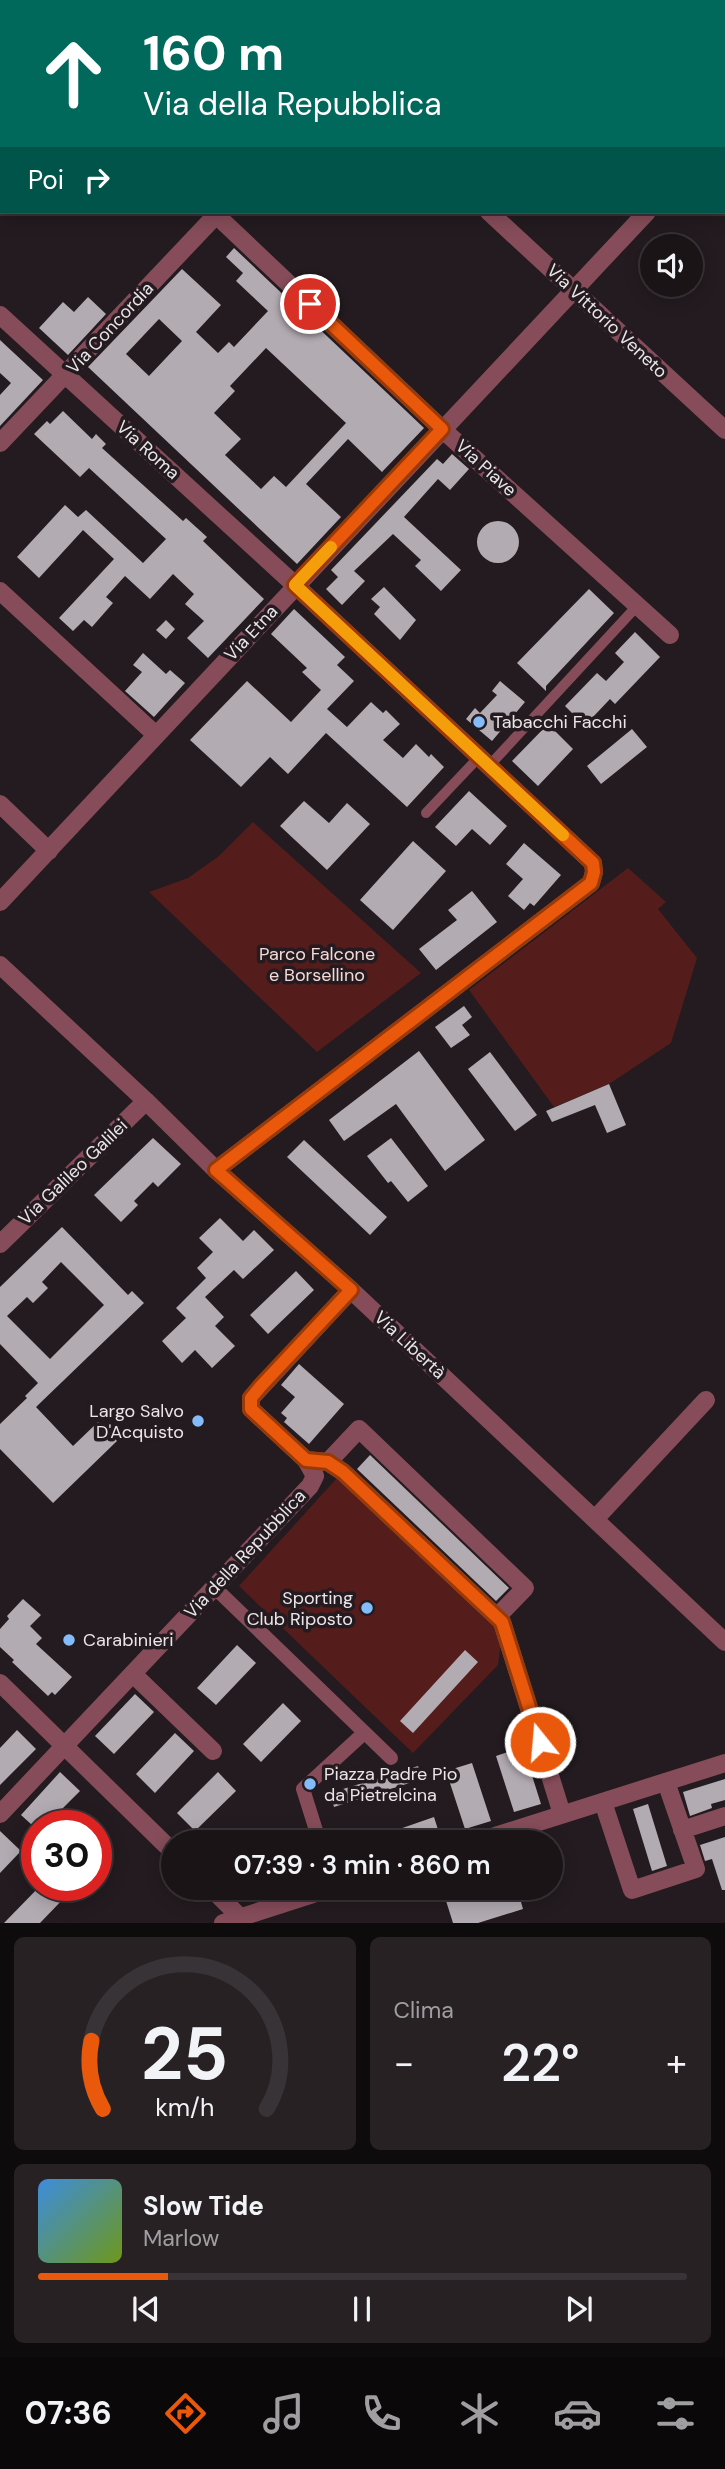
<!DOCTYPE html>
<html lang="it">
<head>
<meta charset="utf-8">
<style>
	:root { --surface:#1a1417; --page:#272124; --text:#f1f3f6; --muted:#9f9ea1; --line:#383336; --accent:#ea580c }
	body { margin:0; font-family:"DM Sans",sans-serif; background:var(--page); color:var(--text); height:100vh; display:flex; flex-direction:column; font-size:26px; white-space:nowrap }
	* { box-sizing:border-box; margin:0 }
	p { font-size:23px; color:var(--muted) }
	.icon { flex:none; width:38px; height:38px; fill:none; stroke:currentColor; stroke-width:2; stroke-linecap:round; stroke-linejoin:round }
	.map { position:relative; height:1923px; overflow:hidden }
	.details { display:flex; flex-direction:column; gap:14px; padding:14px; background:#0e0b0d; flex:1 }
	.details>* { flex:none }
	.guide { position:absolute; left:0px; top:0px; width:726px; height:214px; box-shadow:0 4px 18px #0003,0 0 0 2px var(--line); background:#00695c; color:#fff; overflow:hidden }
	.tools { position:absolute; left:640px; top:234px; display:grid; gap:14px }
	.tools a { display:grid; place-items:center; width:63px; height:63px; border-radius:50%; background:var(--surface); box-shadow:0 4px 18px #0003,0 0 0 2px var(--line); font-size:35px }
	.speed { position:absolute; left:21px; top:1810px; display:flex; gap:14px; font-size:35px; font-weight:700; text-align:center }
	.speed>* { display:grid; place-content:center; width:91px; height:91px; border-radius:50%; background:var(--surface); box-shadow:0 4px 18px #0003,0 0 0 2px var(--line); line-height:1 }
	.speed .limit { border:10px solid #d22; background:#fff; color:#111 }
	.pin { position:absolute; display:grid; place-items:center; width:60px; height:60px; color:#fff; margin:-30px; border:4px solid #fff; border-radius:50%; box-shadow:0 2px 7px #0007 }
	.me { position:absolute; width:77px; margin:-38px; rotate:343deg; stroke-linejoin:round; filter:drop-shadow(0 0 5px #0008) }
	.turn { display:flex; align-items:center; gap:24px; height:147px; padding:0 28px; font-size:32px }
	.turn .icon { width:91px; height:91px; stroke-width:2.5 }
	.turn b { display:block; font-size:49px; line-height:60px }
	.then { display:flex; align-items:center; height:66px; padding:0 28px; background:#0003; gap:14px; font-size:26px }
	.big { font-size:52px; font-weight:600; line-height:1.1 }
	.details .tile { flex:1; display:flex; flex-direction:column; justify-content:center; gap:10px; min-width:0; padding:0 24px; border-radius:10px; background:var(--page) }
	.details .dial { align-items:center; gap:0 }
	.dial svg { height:182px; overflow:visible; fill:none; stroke:var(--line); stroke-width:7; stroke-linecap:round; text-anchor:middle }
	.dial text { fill:var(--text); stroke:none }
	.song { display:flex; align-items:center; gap:21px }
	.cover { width:84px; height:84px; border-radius:10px; background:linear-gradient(135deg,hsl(210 70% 55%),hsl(80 70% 35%)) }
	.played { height:7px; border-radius:4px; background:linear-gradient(90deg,var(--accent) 20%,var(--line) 20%) }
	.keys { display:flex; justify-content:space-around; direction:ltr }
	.heat { display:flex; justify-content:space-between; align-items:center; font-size:38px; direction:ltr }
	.details .tiles { flex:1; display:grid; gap:14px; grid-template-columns:1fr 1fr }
	.tile:last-child { grid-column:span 2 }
	.trip { position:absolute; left:161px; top:1830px; width:402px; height:70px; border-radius:35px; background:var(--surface); box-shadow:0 4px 18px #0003,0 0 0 2px var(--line); font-weight:600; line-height:70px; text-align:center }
	.menu { display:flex; height:112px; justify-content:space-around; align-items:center; background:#0a0809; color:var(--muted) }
	.menu .icon { width:49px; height:49px }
	.menu .on { color:var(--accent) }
	.menu b { font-size:32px; color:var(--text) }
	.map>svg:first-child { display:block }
</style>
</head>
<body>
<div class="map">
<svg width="725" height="1923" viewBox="0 0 725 1923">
	<rect width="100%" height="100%" fill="#231b1f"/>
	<path fill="#551c1c" d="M253 822 421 973 317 1052 149 892 188 878 219 856Z
		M628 868 666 902 658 909 697 958 671 1043 609 1084 554 1107 469 990Z
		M337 1478 496 1629 501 1642 498 1665 413 1753 239 1586Z"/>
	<path fill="#b3abb2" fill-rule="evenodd" d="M234 248 424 428 382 472 348 439 306 484 341 517 297 564 88 367 182 269 221 305 196 332 218 353 229 342 234 347 268 311 236 281 243 273 226 257ZM159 319 182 341 149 376 126 354ZM266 348 346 423 286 487 274 476 261 489 225 455 241 439 214 413 235 391 230 386Z
		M88 297 106 314 68 355 39 328 63 302 74 312Z
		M0 340 43 380 0 426V395L11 383 0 373Z
		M63 411 92 439 96 434 106 444 102 448 183 521 186 518 207 537 203 541 264 599 208 658 187 638 204 621 185 604 194 594 173 574 150 599 125 576 106 597 113 603 92 627 84 620 73 631 59 618 114 559 83 530 39 578 17 557 65 505 78 517 86 510 143 563 166 539 89 468 80 477 34 434 47 421 50 424Z
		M452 454 469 469 450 490 438 479 404 517 461 570 441 591 415 566 421 560 393 534 354 571 365 581 342 605 326 589 338 577 331 570 437 459 443 464Z
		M477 542a21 21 0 1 1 42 0a21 21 0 1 1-42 0Z
		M384 587 416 620 400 640 374 614 380 607 371 599Z
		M589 589 614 613 546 686V691L517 663Z
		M294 609 345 657 337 665 354 681 327 709 347 727 371 702 383 713 386 710 400 724 383 740 403 758 416 744 429 757 431 754 444 767 407 807 326 733 288 774 270 757 241 787 190 740 247 681 291 722 321 690 302 672 307 668 271 634Z
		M166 620 175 629 166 639 156 630Z
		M635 632 660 657 615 704 610 699 593 717 598 721 589 730 565 706 597 673 606 681 624 662 615 653Z
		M143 653 166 674 170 670 185 683 154 717 125 691 142 672 133 665Z
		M500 681 525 702 492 741 466 719 475 708 480 713 497 695 492 691Z
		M548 724 573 749 538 786 512 761Z
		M632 729 647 747 601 784 587 766Z
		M469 791 507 826 490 845 472 829 456 846 435 827Z
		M304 801 329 823 347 803 370 824 327 870 280 826Z
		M413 841 446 871 393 930 360 900Z
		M524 843 561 875 534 906 530 903 524 910 508 896 523 879 506 864Z
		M472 891 497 922 436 970 419 949 457 920 448 910Z
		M464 1006 472 1017 462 1025 470 1035 451 1048 435 1027Z
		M419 1051 485 1140 445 1171 396 1104 344 1141 329 1120Z
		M490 1052 537 1115 515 1131 468 1069Z
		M609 1084 626 1125 607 1133 595 1105 552 1122 546 1111Z
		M153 1138 181 1164 158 1187 153 1182 134 1201 138 1205 121 1222 94 1195Z
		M391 1138 428 1186 408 1202 391 1181 388 1183 367 1156Z
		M304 1140 387 1217 370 1235 287 1157Z
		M220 1218 243 1241 254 1230 274 1250 243 1279 234 1270 205 1297 224 1317 215 1326 235 1346 212 1368 195 1350 182 1363 162 1341 186 1318 176 1308 206 1278 197 1268 213 1252 199 1238Z
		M62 1227 128 1295 132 1291 144 1303 36 1407 73 1446 98 1422 117 1441 53 1503 0 1449V1424L27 1398 25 1396 38 1383 0 1344V1287ZM61 1262 104 1305 50 1359 7 1316 27 1297 33 1303 48 1288 42 1282Z
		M296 1271 314 1290 268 1334 250 1315Z
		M299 1364 344 1404 309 1444 284 1422 287 1418 281 1413 295 1397 281 1385Z
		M370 1455 509 1588 496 1601 357 1469Z
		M23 1599 41 1615 30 1626 42 1638 36 1644 72 1677 55 1695 52 1692 48 1696 12 1662 14 1660 0 1647V1629L9 1619 7 1616Z
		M237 1645 256 1663 216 1705 197 1688Z
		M465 1650 478 1662 413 1733 400 1721Z
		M135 1694 154 1712 114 1754 95 1736Z
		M283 1703 301 1721 261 1762 243 1744Z
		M17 1730 36 1749 0 1785V1748Z
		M175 1733 194 1751 155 1793 136 1774Z
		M523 1747 541 1804 514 1812 496 1756Z
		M472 1763 491 1821 465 1829 446 1771Z
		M418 1766 422 1779 334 1807 330 1793Z
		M60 1772 80 1791 46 1825H32L21 1815Z
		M218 1772 236 1791 195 1831 177 1813Z
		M725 1779V1800L711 1804 712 1808 690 1816 683 1792Z
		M648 1804 667 1866 652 1871 633 1809Z
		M434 1817 440 1836 421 1843H365V1841Z
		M0 1831 21 1851 0 1873Z
		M725 1837V1890H722L712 1859 705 1861 700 1845Z
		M41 1885H57L67 1895 40 1923H4Z
		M442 1888H480L482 1895 506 1888H517L523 1909 478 1923H453Z"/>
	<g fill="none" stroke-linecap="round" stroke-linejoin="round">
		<path stroke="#864c5a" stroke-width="10" d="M489 766 637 606
			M426 813 479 757"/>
		<path stroke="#864c5a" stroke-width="14" d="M214 1587 391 1758
			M320 1843 303 1789 364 1733"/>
		<path stroke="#864c5a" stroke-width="18" d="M260 0 262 2
			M175 2 177 0
			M414 2 416 0
			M0 16 2 18
			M724 178 725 179
			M0 191 2 189
			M213 212 442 429 670 635
			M489 212 725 430
			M0 315 295 585 593 863 594 872 591 883 216 1170
			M0 443 219 212
			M0 591 156 735
			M0 804 49 851
			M0 1244 146 1101
			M306 1460 328 1462 343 1472 502 1622 562 1814
			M328 1462 359 1429 525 1588 497 1617
			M595 1519 706 1400
			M133 1674 213 1751
			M0 1683 173 1852
			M603 1802 632 1890 696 1869 666 1782
			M0 1814 310 1486 315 1476 306 1460 251 1409V1398L351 1290
			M682 1830 725 1816
			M211 1888 240 1917"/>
		<path stroke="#864c5a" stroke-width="18" d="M532 0 533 2
			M0 902 647 212
			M0 965 146 1101 216 1170 351 1290 725 1642
			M473 1843 725 1763
			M223 1923 332 1888"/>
	</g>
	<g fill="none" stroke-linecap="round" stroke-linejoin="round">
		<g stroke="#983908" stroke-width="18">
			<path id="route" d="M310 304 442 429 295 585 593 863 594 872 591 883 216 1170 351 1290 261 1386 251 1398V1409L306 1460 328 1462 343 1472 502 1622 540 1742"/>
		</g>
		<use href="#route" stroke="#ea580c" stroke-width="12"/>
		<path stroke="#f59e0b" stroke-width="12" d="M331 547 295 585 563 835"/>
	</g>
	<g fill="#84bcfb" stroke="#231b1f" stroke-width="2.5">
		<circle cx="479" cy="722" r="7"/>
		<circle cx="198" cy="1421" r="7"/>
		<circle cx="367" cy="1608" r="7"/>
		<circle cx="69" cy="1640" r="7"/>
		<circle cx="310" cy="1784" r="7"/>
	</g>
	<g text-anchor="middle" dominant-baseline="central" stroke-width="7" stroke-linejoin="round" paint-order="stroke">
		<g font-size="18" fill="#ebe5e8" stroke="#231b1f">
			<text transform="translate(607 321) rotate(43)">Via Vittorio Veneto</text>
			<text transform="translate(110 328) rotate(-47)">Via Concordia</text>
			<text transform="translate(148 450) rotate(42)">Via Roma</text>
			<text transform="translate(486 468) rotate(42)">Via Piave</text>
			<text transform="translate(251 633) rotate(-47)">Via Etna</text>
			<text transform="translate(73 1172) rotate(-44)">Via Galileo Galilei</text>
			<text transform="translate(410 1345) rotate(43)">Via Libertà</text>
			<text transform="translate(245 1554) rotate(-47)">Via della Repubblica</text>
		</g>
		<g font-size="18" fill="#ebe5e8" stroke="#231b1f" text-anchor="start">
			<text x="493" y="722">Tabacchi Facchi</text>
			<text x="184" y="1411" text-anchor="end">Largo Salvo<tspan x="184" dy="21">D'Acquisto</tspan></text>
			<text x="353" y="1598" text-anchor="end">Sporting<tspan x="353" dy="21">Club Riposto</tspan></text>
			<text x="83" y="1640">Carabinieri</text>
			<text x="324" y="1774">Piazza Padre Pio<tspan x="324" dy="21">da Pietrelcina</tspan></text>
		</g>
		<g font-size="18" fill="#f4d9d7" stroke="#231b1f">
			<text x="317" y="954">Parco Falcone<tspan x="317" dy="21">e Borsellino</tspan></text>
		</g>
	</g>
</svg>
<div class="tools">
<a><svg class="icon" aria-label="sound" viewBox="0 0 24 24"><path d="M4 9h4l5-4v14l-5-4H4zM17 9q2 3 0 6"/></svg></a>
</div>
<div class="speed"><div class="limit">30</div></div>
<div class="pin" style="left:310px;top:304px;background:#d93025"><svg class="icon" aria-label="arrive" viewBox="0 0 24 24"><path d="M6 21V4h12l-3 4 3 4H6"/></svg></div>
<svg class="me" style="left:540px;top:1742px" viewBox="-20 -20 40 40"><circle r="17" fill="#ea580c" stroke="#fff" stroke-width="3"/><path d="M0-11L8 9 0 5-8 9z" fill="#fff"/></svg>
<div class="trip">07:39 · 3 min · 860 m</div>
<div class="guide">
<div class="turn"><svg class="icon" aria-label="ahead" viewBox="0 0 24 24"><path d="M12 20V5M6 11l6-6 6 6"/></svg><div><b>160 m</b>Via della Repubblica</div></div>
<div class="then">Poi<svg class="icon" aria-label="right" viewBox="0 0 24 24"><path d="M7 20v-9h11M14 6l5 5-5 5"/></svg></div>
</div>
</div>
<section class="details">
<div class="tiles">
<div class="tile dial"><svg viewBox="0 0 100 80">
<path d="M14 69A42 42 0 1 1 86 69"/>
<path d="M14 69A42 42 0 0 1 9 39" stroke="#ea580c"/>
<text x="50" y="56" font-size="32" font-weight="700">25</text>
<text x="50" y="72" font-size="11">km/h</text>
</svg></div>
<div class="tile"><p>Clima</p>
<div class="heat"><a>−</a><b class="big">22°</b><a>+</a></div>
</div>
<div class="tile">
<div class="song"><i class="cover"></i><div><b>Slow Tide</b><p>Marlow</p></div></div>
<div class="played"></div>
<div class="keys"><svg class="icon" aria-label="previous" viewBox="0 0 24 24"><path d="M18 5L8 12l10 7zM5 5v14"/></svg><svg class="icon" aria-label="pause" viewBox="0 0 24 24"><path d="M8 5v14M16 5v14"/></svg><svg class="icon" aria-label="next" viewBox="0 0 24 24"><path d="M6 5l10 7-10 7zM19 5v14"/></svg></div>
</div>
</div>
</section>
<nav class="menu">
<b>07:36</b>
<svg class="icon on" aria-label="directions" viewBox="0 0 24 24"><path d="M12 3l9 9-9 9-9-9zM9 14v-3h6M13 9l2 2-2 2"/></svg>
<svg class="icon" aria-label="music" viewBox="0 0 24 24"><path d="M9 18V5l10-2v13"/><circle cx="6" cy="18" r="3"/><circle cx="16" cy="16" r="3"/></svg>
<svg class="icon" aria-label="phone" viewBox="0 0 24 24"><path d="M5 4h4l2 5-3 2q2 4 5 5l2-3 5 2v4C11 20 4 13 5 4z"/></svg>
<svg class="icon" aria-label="climate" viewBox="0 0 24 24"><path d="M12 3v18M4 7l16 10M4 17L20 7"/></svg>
<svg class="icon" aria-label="car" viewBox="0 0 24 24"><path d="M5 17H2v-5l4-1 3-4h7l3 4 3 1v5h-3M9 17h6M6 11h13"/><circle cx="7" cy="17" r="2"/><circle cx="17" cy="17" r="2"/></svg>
<svg class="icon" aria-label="filters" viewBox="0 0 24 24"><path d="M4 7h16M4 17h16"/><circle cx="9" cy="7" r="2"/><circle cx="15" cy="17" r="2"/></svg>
</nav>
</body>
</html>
